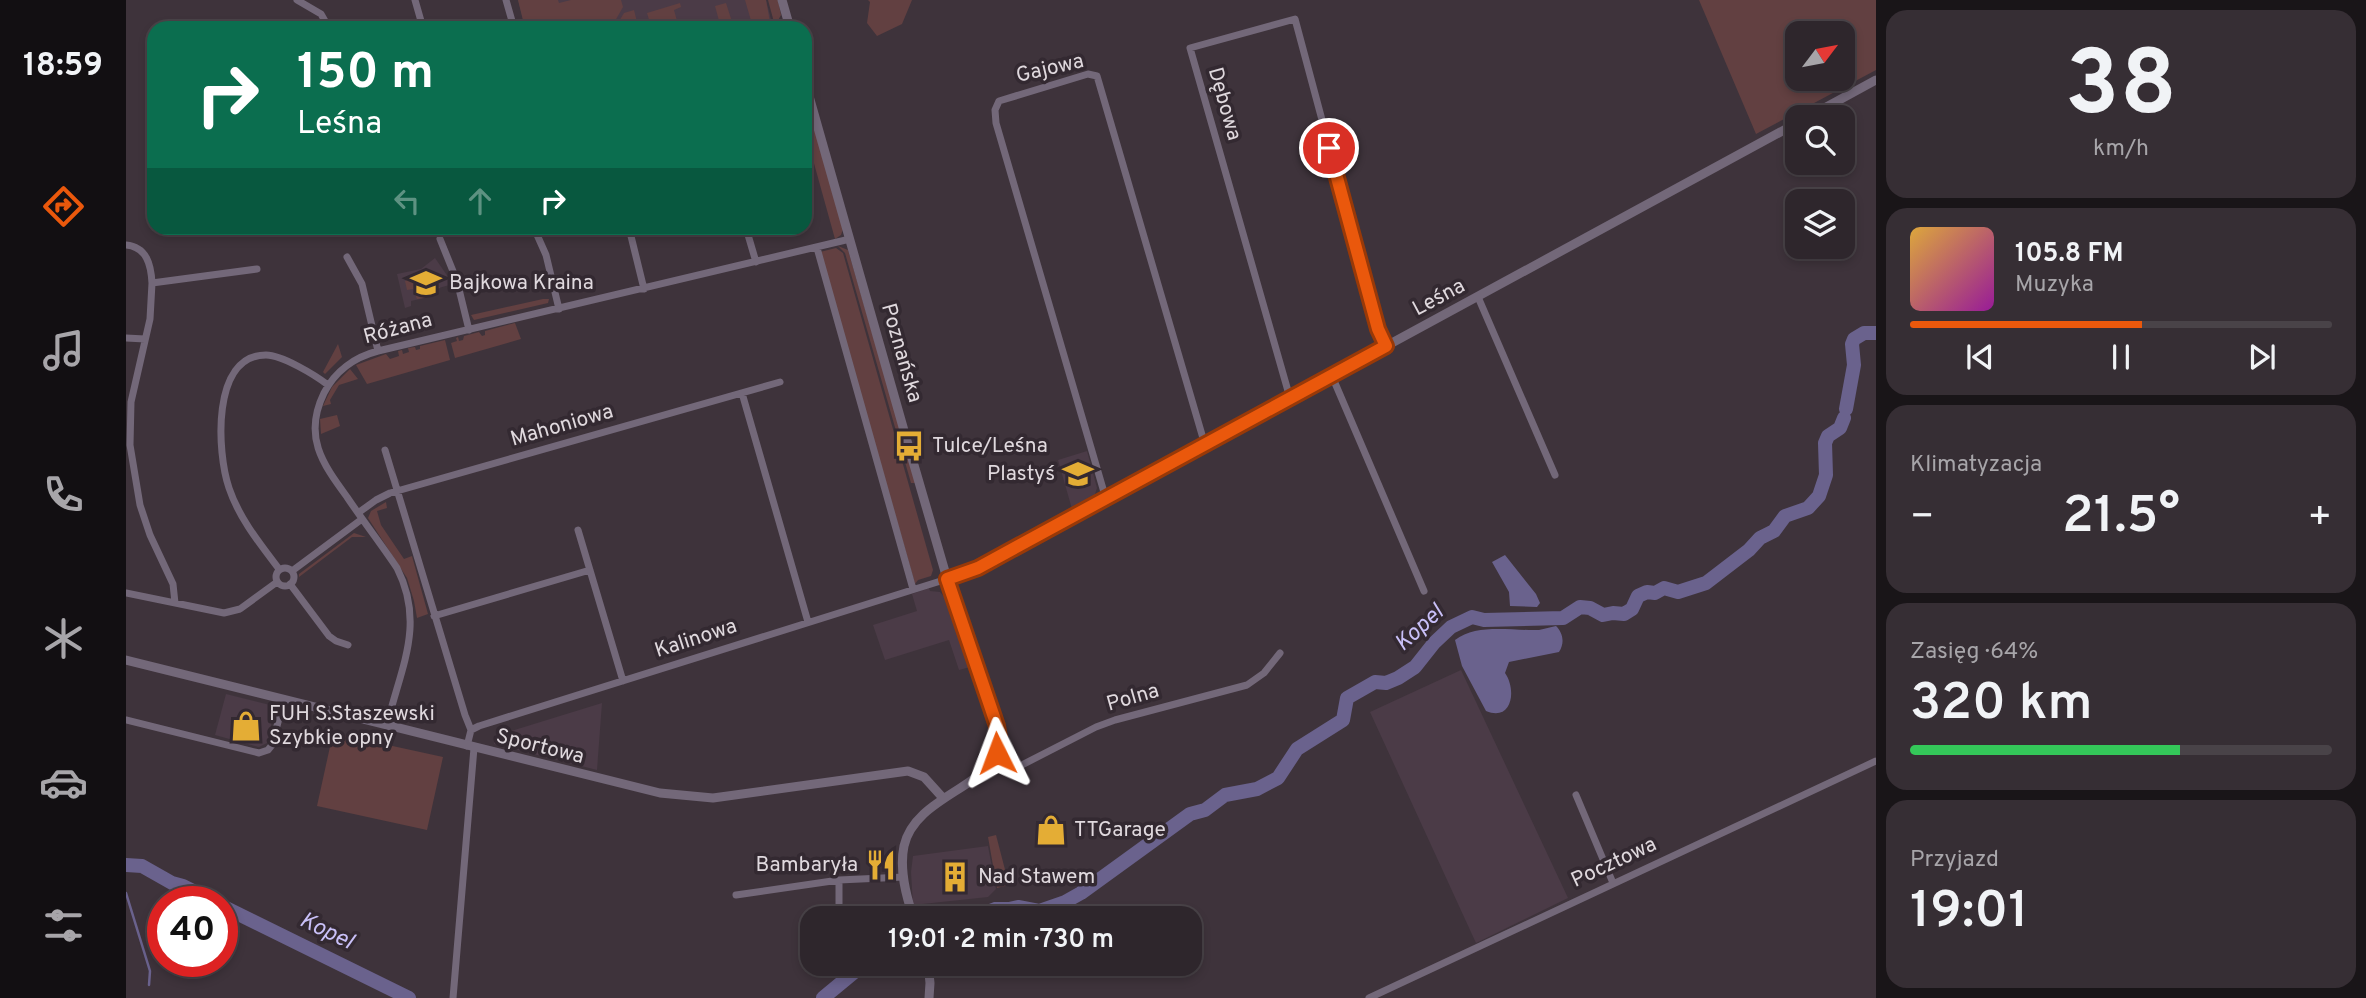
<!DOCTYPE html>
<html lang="pl">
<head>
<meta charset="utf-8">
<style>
	:root { --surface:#2e262c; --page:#362e34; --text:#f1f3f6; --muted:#a7a5a9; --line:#494348; --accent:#ea580c }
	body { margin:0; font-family:Overpass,sans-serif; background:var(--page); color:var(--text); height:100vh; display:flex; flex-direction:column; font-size:26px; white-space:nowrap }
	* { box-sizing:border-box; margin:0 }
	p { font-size:23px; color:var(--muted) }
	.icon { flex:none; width:38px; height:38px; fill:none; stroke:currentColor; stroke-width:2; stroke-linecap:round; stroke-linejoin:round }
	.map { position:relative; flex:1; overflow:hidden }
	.details { display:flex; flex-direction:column; gap:10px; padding:10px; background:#191518; width:490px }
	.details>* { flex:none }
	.top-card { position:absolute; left:21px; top:21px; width:665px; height:214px; border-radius:21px; box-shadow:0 4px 10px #0003,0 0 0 2px var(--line); background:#0b6e4f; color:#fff; overflow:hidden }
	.needle { width:46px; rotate:58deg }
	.tools { position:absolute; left:1659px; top:21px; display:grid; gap:14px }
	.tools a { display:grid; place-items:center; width:70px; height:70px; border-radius:14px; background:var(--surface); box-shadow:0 4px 10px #0003,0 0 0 2px var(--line); font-size:35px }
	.speed { position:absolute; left:21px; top:886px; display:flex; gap:14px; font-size:35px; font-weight:700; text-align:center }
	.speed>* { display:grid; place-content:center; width:91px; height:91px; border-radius:50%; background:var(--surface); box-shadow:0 4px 10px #0003,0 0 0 2px var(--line); line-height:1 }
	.speed .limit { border:10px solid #d22; background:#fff; color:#111 }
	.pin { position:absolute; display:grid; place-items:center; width:60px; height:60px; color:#fff; margin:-30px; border:4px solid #fff; border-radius:50%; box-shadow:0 2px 7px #0007 }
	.me { position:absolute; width:77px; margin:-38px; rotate:357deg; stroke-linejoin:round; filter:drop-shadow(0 0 5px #0008) }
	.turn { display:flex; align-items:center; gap:24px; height:147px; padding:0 35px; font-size:32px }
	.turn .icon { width:91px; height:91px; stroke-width:2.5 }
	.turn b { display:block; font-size:49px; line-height:60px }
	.lanes { display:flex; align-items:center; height:66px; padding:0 35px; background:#0003; justify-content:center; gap:35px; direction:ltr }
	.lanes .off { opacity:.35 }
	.big { font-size:52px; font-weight:600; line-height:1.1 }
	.details .widget { flex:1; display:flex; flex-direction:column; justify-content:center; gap:10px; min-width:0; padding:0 24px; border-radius:21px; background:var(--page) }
	.details .dial { align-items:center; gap:0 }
	.dial b { font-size:91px; line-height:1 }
	.song { display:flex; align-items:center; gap:21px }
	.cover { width:84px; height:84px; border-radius:10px; background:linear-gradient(135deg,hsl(40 70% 55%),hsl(300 70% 35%)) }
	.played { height:7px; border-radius:4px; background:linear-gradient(90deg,var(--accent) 55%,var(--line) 55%) }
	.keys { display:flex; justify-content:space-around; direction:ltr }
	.heat { display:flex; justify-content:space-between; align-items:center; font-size:38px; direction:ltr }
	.charge { height:10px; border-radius:5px; background:linear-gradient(90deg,#34c759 64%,var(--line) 0) }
	.trip { position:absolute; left:674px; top:906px; width:402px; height:70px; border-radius:21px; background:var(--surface); box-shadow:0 4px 10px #0003,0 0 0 2px var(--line); font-weight:600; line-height:70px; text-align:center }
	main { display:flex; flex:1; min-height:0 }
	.dock { display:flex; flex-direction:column; width:126px; justify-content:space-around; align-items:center; background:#120f12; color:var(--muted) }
	.dock .icon { width:49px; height:49px }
	.dock .active { color:var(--accent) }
	.dock b { font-size:32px; color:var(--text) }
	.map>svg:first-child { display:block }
</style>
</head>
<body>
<main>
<nav class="dock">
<b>18:59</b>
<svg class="icon active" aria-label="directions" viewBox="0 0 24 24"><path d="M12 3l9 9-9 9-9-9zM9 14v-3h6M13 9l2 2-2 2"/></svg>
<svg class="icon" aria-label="music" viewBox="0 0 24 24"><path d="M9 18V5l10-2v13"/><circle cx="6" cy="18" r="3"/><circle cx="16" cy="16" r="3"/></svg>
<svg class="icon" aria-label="phone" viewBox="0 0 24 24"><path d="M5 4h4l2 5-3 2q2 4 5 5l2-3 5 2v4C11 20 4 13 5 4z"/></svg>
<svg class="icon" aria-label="climate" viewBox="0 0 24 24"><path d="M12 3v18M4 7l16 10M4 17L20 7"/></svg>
<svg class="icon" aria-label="car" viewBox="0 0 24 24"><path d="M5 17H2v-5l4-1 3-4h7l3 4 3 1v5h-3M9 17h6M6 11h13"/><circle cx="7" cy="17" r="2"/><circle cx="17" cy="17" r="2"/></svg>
<svg class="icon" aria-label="filters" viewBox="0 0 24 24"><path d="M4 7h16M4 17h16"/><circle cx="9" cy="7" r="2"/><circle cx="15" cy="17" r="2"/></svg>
</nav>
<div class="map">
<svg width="1750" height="998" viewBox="0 0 1750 998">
	<rect width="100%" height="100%" fill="#3e333b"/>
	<path fill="#4b3b47" d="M392 0H640L647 27 399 28Z
		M309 258 327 284 302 291 303 297 285 301V306L279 308 271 274 295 269Z
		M961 451 971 488 968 497 946 509 932 460Z
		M803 588 804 591 814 592 822 601 844 667 833 670 823 640 759 660 747 625 791 611 786 594Z
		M1335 670 1442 898 1350 943 1244 712Z
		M100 694 144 705 148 712 141 743 133 747 89 735Z
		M476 703 471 770 368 744 369 736Z
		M862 846 870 889 862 897 787 905 785 872 787 856Z"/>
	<path fill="#624041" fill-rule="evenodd" d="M392 0H432L433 3 445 0H495L497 7 485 28H399Z
		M619 0H640L644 22 622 28V25L626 24Z
		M642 0H652L655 15 649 26Z
		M742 0H786L776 24 751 36 741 23 744 2Z
		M1573 0H1750V70L1630 134ZM1671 33H1717V79H1671Z
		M554 3 555 7 548 10 553 28H535L533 23 525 26 521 13Z
		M600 3 608 28H595L589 6Z
		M508 10 512 26H515L516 28H489L498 13Z
		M679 96 717 229 715 235 709 239 679 131Z
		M712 246 722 250 790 483H785L719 253Z
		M710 248 717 253 807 570 805 576 792 580 789 584 694 252Z
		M294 275 300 283 308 280 314 288 302 291 303 297 291 299 287 289 281 290 279 281Z
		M417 299H423L422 303 348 320 345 315Z
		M389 323 395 339 329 358 325 343 331 341 330 338 332 337 333 341 337 340 338 336 353 332 356 336 359 335V331Z
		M319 340 324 360 241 384 230 365 260 354 264 359 273 356 272 351 276 350 277 354 283 352 282 348 289 347 290 350 294 349V346Z
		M212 344 216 357 199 374 197 372Z
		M224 369 232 379 213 385 204 400 205 404 197 406 206 387Z
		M211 415 214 426 195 434 194 419Z
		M260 502 261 508 251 511 255 525 278 559 286 556 302 614 291 618 288 601 281 578 242 518 245 511Z
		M228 533 240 537H226L173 577V574Z
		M207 733 317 757 301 830 191 806Z
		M870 835 883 885 871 888 862 837Z"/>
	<path fill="#6a628d" d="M1379 555 1410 594 1414 603 1411 607 1384 606 1383 592 1366 562Z
		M1430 626C1437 633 1439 643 1433 652L1383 662 1379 673C1391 690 1386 722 1360 711L1336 666 1329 640C1351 623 1386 631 1413 630 1419 629 1424 627 1430 626Z
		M868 902H888L900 919H825Z
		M835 964H882L853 976Z"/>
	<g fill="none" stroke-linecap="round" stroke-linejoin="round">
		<path stroke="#6a628d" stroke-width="2.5" d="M0 893 24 971 23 985"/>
		<path stroke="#6a628d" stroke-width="14" d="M1720 409 1728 365 1726 344 1728 339 1738 333H1750
			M0 865 16 866 46 883 57 886 87 901
			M96 906 283 998
			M838 919 892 907 913 911 939 902 955 893 1064 814 1079 810 1099 795 1131 789 1152 778 1171 749 1217 720 1221 698 1249 682 1260 683 1272 678 1289 667 1308 643 1325 627 1346 617 1358 620 1437 618 1454 607 1464 608 1477 615 1487 613 1498 614 1506 609 1512 596 1521 592 1529 593 1538 588 1552 592 1580 583 1623 550 1634 538 1648 531 1659 516 1682 508 1693 496 1700 475 1699 443 1702 436 1714 428 1718 418
			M697 998 738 964"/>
		<path stroke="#736879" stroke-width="7" d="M171 0 195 14 203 28
			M289 0 297 28
			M380 0 388 28
			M408 228 420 255 433 309
			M503 228 518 289
			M620 228 630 262
			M314 239 331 281 343 330
			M0 245C21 247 25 265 26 283
			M691 248 787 589
			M221 257 236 284 252 351
			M1352 297 1429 475
			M0 338 19 339
			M1206 376 1298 591
			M616 393 682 622
			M1164 398 1064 48 1169 19 1252 329 1260 346
			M259 450 339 715 345 730
			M980 499 870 123 869 110 873 101 962 74 971 76 1079 445
			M232 513 250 500 264 493 654 382
			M452 530 497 681
			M150 577a9 9 0 1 1 18 0a9 9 0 1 1-18 0Z
			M153 569C134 544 113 518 103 488 91 453 85 355 140 355 156 355 189 375 202 385
			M166 571 236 519
			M164 584 203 636 210 641 222 645
			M0 593 98 613 114 609 151 582
			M49 603 47 584 24 535 14 505 4 445 5 402 24 319 26 283 131 269
			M308 616 464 570
			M0 720 133 753 142 750 146 745 158 699
			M261 725C274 669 300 625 271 568 255 544 237 521 221 497 196 463 177 436 198 393 209 371 229 357 252 351L724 239
			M341 746 345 730 353 726 821 579
			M866 763 880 770 888 769 970 727 989 720 1121 685 1138 673 1154 653
			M1450 795 1487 883
			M713 880V919
			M610 895 713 880 778 877
			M714 964V967
			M327 998 348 748
			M1243 998 1750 761"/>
		<path stroke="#736879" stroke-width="9" d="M656 0 664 28
			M679 82C725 247 772 411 820 575 831 612 845 648 858 685 864 701 872 719 873 736 878 786 790 792 778 846 773 870 780 896 788 919
			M1682 117 1750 80
			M821 579 852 568 894 545 1671 123
			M0 660 534 793 587 798 782 771 798 777 817 798
			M802 964 804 983 803 998"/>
	</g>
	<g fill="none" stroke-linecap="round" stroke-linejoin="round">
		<g stroke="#983908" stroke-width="18">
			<path id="route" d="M871 753 873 737 871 726 821 579 852 568 894 545 1260 346 1252 329 1203 148"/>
		</g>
		<use href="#route" stroke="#ea580c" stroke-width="12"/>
	</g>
	<defs>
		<g id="school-bare" transform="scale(2.415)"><path d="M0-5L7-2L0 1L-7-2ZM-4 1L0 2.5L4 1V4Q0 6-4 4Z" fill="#e4ad35" stroke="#332931" stroke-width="2.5" paint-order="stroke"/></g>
		<g id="bus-bare" transform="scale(2.415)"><path d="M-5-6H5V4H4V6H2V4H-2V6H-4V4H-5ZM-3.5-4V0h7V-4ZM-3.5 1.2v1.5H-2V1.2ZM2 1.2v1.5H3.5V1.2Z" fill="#e4ad35" stroke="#332931" stroke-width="2.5" paint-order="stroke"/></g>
		<g id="shop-bare" transform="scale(2.415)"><path d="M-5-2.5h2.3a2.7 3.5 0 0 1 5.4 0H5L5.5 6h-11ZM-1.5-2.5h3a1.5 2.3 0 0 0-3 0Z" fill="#e4ad35" stroke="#332931" stroke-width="2.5" paint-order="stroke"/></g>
		<g id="restaurant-bare" transform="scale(2.415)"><path d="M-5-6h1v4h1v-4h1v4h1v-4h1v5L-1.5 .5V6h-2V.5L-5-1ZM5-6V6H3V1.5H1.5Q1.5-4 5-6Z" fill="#e4ad35" stroke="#332931" stroke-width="2.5" paint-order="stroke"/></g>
		<g id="building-bare" transform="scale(2.415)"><path d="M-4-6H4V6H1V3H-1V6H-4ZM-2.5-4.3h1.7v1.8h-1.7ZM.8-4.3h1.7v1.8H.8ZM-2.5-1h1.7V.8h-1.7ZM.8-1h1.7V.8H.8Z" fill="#e4ad35" stroke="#332931" stroke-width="2.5" paint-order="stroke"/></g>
	</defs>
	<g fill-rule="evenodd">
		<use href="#school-bare" x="300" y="283"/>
		<use href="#bus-bare" x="783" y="446"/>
		<use href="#school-bare" x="952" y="474"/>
		<use href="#shop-bare" x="120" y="726"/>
		<use href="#shop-bare" x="925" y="830"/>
		<use href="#restaurant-bare" x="755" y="865"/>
		<use href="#building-bare" x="829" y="877"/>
	</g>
	<g text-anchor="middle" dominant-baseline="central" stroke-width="7" stroke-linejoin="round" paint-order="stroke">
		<g font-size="21" fill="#e0d9de" stroke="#332931">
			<text transform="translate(924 69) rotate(-13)">Gajowa</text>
			<text transform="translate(1098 104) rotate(74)">Dębowa</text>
			<text transform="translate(1313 298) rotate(-28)">Leśna</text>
			<text transform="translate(272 329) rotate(-15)">Różana</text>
			<text transform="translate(775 353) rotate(74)">Poznańska</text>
			<text transform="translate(436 426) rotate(-16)">Mahoniowa</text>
			<text transform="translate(570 639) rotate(-18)">Kalinowa</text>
			<text transform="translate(1007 698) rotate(-16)">Polna</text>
			<text transform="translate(414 747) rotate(14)">Sportowa</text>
			<text transform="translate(1488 863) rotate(-25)">Pocztowa</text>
		</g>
		<g font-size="21" fill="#e0d9de" stroke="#332931" text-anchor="start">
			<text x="323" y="283">Bajkowa Kraina</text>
			<text x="806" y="446">Tulce/Leśna</text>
			<text x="929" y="474" text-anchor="end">Plastyś</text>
			<text x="143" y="714">FUH S.Staszewski<tspan x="143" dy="24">Szybkie opny</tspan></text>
			<text x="948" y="830">TTGarage</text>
			<text x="732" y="865" text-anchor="end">Bambaryła</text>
			<text x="852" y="877">Nad Stawem</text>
		</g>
		<g font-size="23" font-style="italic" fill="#c9c0f8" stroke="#332931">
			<text transform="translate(1294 629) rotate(-42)">Kopel</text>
			<text transform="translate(200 932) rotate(26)">Kopel</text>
		</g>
	</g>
</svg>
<div class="tools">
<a><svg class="needle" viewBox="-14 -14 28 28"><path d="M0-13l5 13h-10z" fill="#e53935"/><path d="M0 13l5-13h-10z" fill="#a7a5a9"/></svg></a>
<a><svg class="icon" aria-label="search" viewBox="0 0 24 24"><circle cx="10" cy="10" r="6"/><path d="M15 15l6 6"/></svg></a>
<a><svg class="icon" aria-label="layers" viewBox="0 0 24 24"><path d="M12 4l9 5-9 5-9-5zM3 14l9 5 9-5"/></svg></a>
</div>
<div class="speed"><div class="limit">40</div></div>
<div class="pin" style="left:1203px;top:148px;background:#d93025"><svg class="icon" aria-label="arrive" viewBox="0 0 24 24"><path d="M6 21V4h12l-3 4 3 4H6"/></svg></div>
<svg class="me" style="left:871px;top:753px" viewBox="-20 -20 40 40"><path d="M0-17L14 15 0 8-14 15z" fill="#ea580c" stroke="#fff" stroke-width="4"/></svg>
<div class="trip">19:01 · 2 min · 730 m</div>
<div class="top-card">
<div class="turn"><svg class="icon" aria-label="right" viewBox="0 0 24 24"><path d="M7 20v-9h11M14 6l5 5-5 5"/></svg><div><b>150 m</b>Leśna</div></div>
<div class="lanes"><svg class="icon off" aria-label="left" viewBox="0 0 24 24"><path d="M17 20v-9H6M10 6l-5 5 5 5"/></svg><svg class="icon off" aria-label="ahead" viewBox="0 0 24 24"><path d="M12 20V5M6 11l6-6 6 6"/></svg><svg class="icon" aria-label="right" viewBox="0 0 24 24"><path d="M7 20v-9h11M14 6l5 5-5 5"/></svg></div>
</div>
</div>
<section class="details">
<div class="widget dial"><b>38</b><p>km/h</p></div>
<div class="widget">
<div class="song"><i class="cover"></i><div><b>105.8 FM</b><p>Muzyka</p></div></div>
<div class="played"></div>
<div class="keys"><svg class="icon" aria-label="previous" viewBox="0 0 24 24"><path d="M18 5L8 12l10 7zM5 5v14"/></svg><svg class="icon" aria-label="pause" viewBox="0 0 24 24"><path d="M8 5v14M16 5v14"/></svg><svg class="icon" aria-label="next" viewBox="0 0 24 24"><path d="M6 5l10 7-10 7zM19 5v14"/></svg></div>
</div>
<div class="widget"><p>Klimatyzacja</p>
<div class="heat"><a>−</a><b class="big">21.5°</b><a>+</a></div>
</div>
<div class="widget"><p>Zasięg · 64%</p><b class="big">320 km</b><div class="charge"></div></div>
<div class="widget"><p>Przyjazd</p><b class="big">19:01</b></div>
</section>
</main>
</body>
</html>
